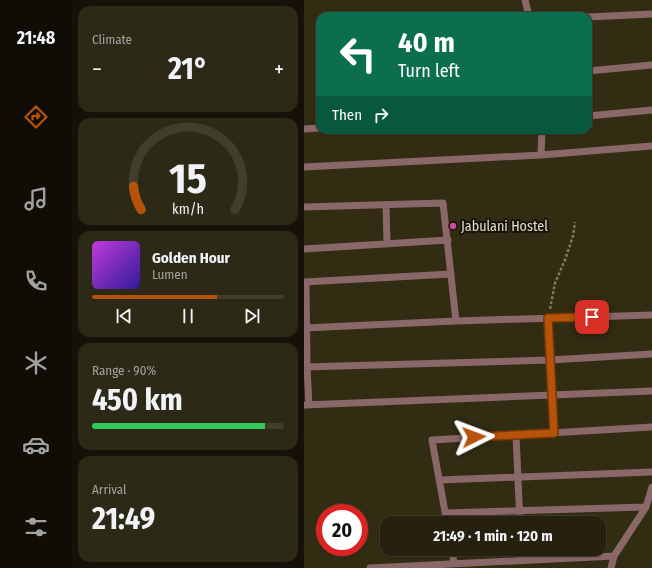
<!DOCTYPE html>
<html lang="en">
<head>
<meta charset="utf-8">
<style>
	:root { --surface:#25210e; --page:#2d2917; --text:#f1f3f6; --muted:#a3a39e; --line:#423e2e; --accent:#b45309 }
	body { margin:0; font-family:"Fira Sans Condensed",sans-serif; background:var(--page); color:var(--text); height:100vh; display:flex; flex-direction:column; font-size:15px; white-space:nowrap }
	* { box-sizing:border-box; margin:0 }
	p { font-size:13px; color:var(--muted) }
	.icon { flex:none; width:22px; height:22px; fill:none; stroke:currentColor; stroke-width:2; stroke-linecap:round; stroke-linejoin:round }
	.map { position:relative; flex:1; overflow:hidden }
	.sheet { display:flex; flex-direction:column; gap:6px; padding:6px; background:#141208; width:232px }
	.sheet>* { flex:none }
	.guide { position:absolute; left:12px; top:12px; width:276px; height:122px; border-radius:12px; box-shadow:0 1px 3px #0004,0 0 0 1px var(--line); background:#0b6e4f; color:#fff; overflow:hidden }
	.speed { position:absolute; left:12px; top:504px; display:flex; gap:8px; font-size:20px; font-weight:700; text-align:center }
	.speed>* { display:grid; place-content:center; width:52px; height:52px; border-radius:50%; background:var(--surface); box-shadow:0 1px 3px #0004,0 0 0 1px var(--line); line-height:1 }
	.speed .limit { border:6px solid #d22; background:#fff; color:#111 }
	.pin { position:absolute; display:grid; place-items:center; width:34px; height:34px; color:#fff; margin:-17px; border-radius:8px; box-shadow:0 2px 6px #0006 }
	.me { position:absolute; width:44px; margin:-22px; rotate:87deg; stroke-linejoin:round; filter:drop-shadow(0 0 3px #0008) }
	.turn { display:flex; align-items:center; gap:14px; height:84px; padding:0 16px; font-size:18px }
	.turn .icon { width:52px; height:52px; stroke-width:2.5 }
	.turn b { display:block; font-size:28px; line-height:34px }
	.then { display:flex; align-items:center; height:38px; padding:0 16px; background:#0003; gap:8px; font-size:15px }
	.big { font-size:30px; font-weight:700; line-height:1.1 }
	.sheet .widget { flex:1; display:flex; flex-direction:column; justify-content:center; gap:6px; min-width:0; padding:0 14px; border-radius:12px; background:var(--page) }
	.sheet .dial { align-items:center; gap:0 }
	.dial svg { height:104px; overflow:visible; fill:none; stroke:var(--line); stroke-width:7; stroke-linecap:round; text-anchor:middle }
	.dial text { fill:var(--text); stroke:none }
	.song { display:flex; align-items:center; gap:12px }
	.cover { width:48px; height:48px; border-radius:6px; background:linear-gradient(135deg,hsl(290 70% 55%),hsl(250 70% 35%)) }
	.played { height:4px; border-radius:2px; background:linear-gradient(90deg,var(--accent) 65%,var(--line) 65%) }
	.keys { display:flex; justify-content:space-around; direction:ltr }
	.heat { display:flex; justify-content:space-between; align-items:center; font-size:22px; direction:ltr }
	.charge { height:6px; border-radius:3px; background:linear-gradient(90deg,#34c759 90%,var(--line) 0) }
	.trip { position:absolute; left:76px; top:516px; width:226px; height:40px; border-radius:12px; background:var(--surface); box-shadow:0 1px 3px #0004,0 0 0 1px var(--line); font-weight:700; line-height:40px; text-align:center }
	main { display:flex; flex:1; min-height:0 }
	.tab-bar { display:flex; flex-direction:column; width:72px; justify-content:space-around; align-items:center; background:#0f0d06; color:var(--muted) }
	.tab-bar .icon { width:28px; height:28px }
	.tab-bar .current { color:var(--accent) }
	.tab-bar b { font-size:18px; color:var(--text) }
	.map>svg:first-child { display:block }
</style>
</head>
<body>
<main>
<nav class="tab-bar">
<b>21:48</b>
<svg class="icon current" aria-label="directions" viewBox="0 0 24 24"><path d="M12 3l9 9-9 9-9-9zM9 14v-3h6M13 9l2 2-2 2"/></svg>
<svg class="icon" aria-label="music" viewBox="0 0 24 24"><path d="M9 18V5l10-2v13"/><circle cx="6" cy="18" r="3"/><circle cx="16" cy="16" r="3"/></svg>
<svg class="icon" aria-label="phone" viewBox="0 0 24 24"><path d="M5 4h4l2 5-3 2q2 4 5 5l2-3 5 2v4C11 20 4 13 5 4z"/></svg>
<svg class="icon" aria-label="climate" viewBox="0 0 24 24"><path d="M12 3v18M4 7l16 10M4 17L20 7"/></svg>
<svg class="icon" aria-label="car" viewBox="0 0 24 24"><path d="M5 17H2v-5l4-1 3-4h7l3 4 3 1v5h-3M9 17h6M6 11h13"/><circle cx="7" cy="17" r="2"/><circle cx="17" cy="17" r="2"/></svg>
<svg class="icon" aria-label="filters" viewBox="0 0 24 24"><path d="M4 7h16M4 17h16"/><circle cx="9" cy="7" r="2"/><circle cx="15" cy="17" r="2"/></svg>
</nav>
<section class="sheet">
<div class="widget"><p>Climate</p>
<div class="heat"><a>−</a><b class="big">21°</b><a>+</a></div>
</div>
<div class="widget dial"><svg viewBox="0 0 100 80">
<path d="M14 69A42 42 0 1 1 86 69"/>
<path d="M14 69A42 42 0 0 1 8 51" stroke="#b45309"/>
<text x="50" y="56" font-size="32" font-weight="700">15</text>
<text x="50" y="72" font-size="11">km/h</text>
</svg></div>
<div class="widget">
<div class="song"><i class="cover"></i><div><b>Golden Hour</b><p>Lumen</p></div></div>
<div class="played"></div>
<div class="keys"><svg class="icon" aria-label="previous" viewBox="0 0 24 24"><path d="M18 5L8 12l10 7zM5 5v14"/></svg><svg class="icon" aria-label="pause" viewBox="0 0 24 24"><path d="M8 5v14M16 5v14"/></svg><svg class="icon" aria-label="next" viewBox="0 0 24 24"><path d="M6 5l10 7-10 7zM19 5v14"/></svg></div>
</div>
<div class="widget"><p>Range · 90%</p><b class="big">450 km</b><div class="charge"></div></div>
<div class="widget"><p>Arrival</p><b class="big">21:49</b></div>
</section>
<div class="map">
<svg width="348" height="568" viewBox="0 0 348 568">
	<rect width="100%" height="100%" fill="#312c12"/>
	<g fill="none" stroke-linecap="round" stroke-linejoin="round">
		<path stroke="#7c7862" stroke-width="2.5" stroke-dasharray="3 2" stroke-linecap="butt" d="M246 309 251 283 261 260 269 236 271 222"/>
		<path stroke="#8a6768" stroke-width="7" d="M221 0 225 16
			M284 17 348 14
			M284 71 348 65
			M284 116 348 110
			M0 129 16 128
			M237 155 238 130
			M0 167 237 155 348 146
			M82 205 83 244
			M0 207 139 203 152 321
			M0 249 144 240
			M0 282 147 274
			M2 282 3 367 5 405
			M244 318 250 433
			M0 328 152 321 348 315
			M0 367 246 360 348 354
			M0 405 348 391
			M212 435 216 523
			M136 480 348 472
			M141 513 342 507
			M143 523 128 440 348 427
			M148 549 150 564
			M217 549 218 559
			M66 568 310 556
			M307 568 310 556 342 507 348 487"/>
	</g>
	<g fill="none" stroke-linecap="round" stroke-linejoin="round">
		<g stroke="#753606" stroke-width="10">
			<path id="route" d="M170 437 250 433 244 318 288 317"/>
		</g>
		<use href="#route" stroke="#b45309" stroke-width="7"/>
	</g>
	<circle fill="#d1479c" stroke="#161409" stroke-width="1.5" cx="149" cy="226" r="4"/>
	<g text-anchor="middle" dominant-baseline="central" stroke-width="4" stroke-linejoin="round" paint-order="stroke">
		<g font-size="14" fill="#e0ddce" stroke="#161409" text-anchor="start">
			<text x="157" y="226">Jabulani Hostel</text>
		</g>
	</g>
</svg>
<div class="speed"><div class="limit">20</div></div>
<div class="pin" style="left:288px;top:317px;background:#d93025"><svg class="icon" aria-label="arrive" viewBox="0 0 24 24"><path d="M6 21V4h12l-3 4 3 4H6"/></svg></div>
<svg class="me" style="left:170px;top:437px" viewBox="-20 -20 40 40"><path d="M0-17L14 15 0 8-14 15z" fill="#b45309" stroke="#fff" stroke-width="4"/></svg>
<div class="trip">21:49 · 1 min · 120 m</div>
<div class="guide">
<div class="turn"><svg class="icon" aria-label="left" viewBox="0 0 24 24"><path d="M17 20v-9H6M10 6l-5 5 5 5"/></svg><div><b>40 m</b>Turn left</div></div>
<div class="then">Then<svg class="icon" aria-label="right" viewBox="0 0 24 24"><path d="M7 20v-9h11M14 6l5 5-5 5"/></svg></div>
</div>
</div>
</main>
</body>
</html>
